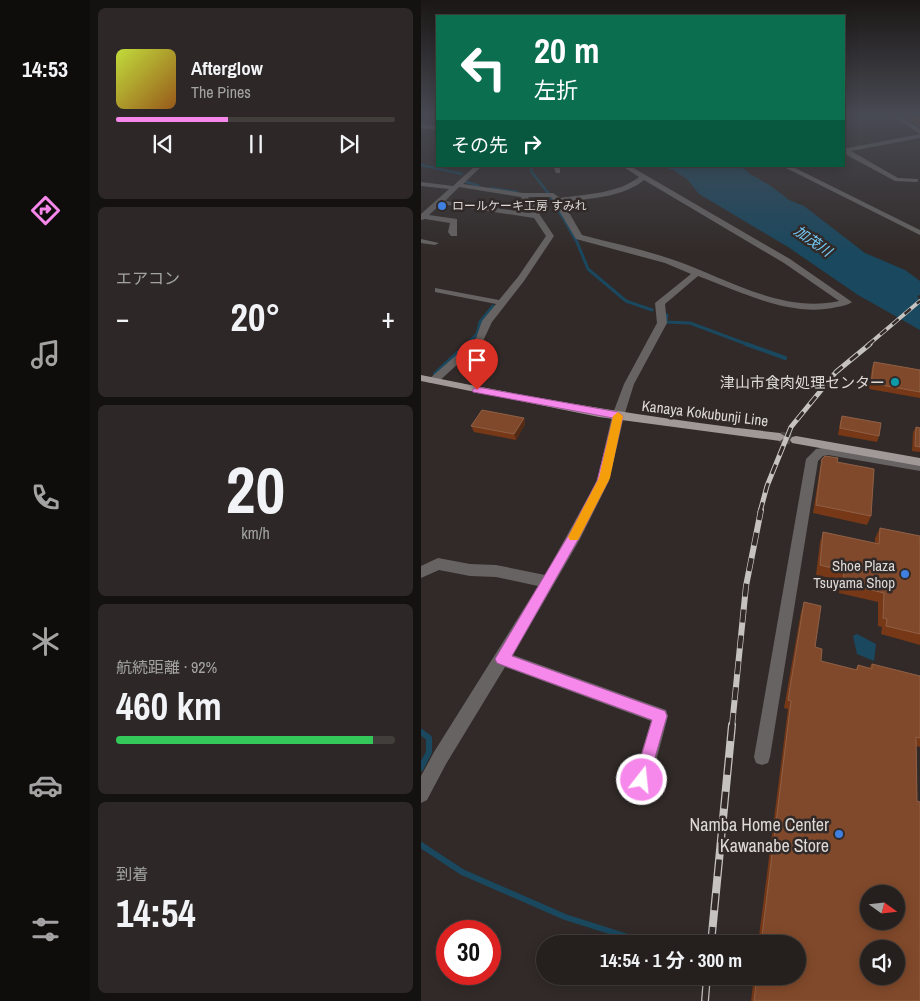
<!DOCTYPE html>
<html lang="ja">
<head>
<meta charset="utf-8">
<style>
	:root { --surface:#25201e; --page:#2d2827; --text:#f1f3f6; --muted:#a3a3a4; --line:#423e3c; --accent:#f788eb }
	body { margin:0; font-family:"Archivo Narrow","Noto Sans JP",sans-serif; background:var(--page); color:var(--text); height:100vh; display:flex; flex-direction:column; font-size:19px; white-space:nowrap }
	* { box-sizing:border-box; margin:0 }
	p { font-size:16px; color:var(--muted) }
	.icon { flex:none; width:28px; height:28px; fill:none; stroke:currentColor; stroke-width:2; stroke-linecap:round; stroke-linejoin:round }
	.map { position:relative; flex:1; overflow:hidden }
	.side { display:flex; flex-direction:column; gap:8px; padding:8px; background:#141210; width:331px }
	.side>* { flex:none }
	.top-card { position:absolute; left:15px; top:15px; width:409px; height:152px; border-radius:0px; box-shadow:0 2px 12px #0003,0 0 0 1px var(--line); background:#0b6e4f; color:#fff; overflow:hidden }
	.needle { width:32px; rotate:105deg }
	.fabs { position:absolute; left:439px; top:885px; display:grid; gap:10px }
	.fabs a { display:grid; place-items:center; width:45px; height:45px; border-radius:50%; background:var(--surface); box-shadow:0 2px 12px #0003,0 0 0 1px var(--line); font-size:25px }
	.speed { position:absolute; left:15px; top:920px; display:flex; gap:10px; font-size:25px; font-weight:700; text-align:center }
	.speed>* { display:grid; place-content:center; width:65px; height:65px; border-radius:50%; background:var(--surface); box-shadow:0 2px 12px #0003,0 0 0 1px var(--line); line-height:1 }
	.speed .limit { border:8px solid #d22; background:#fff; color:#111 }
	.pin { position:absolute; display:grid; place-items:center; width:42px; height:42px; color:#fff; margin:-51px -21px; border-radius:50% 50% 50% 0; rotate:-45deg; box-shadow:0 0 5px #0007 }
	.pin .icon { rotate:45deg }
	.me { position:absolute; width:55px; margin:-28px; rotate:16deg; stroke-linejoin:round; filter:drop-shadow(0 0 4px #0008) }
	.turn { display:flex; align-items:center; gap:18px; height:105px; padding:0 15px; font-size:22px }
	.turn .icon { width:65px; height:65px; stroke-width:2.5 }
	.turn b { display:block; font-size:35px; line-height:42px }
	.then { display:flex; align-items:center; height:48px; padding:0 15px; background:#0003; gap:10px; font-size:19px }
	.big { font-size:38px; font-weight:700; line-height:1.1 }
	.side .widget { flex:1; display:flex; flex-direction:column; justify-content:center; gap:8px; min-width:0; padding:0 18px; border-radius:8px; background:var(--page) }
	.side .dial { align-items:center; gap:0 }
	.dial b { font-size:65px; line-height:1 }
	.song { display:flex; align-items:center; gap:15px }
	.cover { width:60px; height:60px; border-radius:8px; background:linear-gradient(135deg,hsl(70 70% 55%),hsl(30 70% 35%)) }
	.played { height:5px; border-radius:2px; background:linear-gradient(90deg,var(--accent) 40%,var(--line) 40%) }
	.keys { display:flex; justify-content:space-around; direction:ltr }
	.heat { display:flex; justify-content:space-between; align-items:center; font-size:28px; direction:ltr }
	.charge { height:8px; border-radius:4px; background:linear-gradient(90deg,#34c759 92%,var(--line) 0) }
	.trip { position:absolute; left:115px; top:935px; width:270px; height:50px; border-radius:25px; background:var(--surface); box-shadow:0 2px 12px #0003,0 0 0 1px var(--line); font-weight:700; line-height:50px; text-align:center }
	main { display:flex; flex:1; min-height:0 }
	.tabs { display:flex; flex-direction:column; width:90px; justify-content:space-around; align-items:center; background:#0f0d0c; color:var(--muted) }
	.tabs .icon { width:35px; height:35px }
	.tabs .selected { color:var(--accent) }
	.tabs b { font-size:22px; color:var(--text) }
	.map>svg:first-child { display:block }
</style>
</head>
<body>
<main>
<nav class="tabs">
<b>14:53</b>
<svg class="icon selected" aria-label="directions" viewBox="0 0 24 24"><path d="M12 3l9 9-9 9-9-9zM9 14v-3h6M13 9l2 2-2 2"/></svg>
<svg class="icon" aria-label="music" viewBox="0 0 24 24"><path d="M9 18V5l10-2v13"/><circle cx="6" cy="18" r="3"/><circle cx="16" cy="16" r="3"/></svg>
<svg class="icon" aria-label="phone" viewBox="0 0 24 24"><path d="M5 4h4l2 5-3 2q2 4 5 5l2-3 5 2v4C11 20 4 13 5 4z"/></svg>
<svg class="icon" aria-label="climate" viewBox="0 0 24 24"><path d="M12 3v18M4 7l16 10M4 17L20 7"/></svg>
<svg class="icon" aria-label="car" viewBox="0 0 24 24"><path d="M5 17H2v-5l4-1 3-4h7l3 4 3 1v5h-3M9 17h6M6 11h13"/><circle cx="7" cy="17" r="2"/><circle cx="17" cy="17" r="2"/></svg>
<svg class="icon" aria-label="filters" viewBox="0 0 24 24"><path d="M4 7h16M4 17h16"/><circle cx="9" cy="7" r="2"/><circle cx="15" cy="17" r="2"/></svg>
</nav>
<section class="side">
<div class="widget">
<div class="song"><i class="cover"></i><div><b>Afterglow</b><p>The Pines</p></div></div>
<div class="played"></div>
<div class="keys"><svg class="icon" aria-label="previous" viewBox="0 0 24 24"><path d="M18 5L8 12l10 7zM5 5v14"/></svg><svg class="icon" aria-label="pause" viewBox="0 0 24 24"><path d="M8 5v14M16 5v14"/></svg><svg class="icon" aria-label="next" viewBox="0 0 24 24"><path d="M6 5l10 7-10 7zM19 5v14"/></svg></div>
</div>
<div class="widget"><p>エアコン</p>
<div class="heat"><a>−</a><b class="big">20°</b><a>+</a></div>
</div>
<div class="widget dial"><b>20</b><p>km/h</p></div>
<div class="widget"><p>航続距離 · 92%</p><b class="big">460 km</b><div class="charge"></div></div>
<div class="widget"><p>到着</p><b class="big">14:54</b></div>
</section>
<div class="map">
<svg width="499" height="1001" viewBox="0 0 499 1001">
	<rect width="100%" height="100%" fill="#312a28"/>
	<path fill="#1a485f" d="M237 166H320L329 174 350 186 368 200 383 206 444 253 484 270 499 281V295L496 296 499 300V330L437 295 367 247 278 194 266 179 258 174 252 170Z
		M436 634 455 644 453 661 436 654 432 636Z"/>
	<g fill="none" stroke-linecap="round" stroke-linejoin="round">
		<path stroke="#1a485f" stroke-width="2.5" d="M0 116 3 114
			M0 165 41 174
			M111 166 110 171 127 193
			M43 181 58 186
			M70 188 96 192
			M129 196 140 215"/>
		<path stroke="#1a485f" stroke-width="3" d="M140 214 156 242 167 269 205 301 231 310
			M246 315 245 322 269 323 328 345
			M45 345 56 334 59 322 72 306"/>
		<path stroke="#1a485f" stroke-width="4" d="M325 344 364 358
			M14 374 46 344"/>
		<path stroke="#1a485f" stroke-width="6" d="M0 732 8 738V752L0 768
			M0 845 41 872 144 917 229 944"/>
		<path stroke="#4b4442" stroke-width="11" stroke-dasharray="11 5.5" stroke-linecap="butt" d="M359 437 375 440"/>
		<path fill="#666362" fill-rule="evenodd" d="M422 114H444L422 118Z
			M469 114H476L499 129V134Z
			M0 124 16 126V130L0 128Z
			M499 134V138L430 151 477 178 497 179V181L495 182 474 181 422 153V149Z
			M54 166H61L42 184 102 193H132L139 198C165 194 196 194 218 177L201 166H209L369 259 431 302C427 305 422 306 416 307 369 318 321 292 277 276L244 304 246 323 213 384 203 416 188 481 159 539 92 655 245 710 247 716 230 780 227 786 221 789 215 786 212 780 230 721 84 667 25 764 6 800 0 803V776L13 752 117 586 75 577 49 576 18 570 0 578V566L17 558 49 564 75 565 124 575 176 481 191 416 203 384 236 323 234 303 270 274 244 263 155 239 130 197H107L133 236 103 281 71 322 62 341 16 383H8L7 381 8 379 55 338 61 321 75 304 14 292V288L78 300 97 277 125 236 113 218 20 204 8 215 36 219V236H30L27 232 29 223 4 219 0 220V214L28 189 0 186V182L32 186ZM223 180 363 263 418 301C360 314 304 277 250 259 221 249 191 243 161 235L142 202C169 198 201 198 223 180ZM38 187 100 197 110 213 24 201Z
			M132 166H139V173H135Z
			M361 166H370L499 230V235Z
			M0 239 18 243 14 245 0 243Z
			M407 447 499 462V471L407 455 402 456 397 461 349 757 347 763 341 765 335 763 333 757 385 459 395 449Z"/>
		<path fill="#a09997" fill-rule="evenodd" d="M0 375C119 400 238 419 359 433L365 437 359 441 178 417 0 381Z
			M375 436 499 458V466L371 443 369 440 371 437Z"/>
		<g stroke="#c6c2c0" stroke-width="4">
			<path id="rail-far3" d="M447 345 499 301"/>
		</g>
		<g stroke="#c6c2c0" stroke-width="5">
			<path id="rail-far2" d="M339 512 346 486 370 427 415 372 449 344"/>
		</g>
		<g stroke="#c6c2c0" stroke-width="6">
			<path id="rail-far1" d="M311 726 325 586 340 510"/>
		</g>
		<g stroke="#c6c2c0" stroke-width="8">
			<path id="rail" d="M290 944 311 725
				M284 1001 286 976"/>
		</g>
		<use href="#rail-far3" stroke="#312a28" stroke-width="2.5" stroke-dasharray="8" stroke-linecap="butt"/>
		<use href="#rail-far2" stroke="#312a28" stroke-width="3" stroke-dasharray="10" stroke-linecap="butt"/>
		<use href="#rail-far1" stroke="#312a28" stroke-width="4.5" stroke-dasharray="13" stroke-linecap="butt"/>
		<use href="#rail" stroke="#312a28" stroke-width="5.5" stroke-dasharray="17" stroke-linecap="butt"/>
	</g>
	<path fill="#763816" d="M483 114H499V125H496Z
		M453 362 499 370V398L448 389 451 367Z
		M421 416 458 436 456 442 417 435 419 422Z
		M103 418 104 424 95 440 53 432 50 426Z
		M495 427 499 428V452L491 451 492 432Z
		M401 459 416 462 450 516 446 525 392 513 399 468Z
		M459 528 499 536V645L460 634 461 627 457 626V602L418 593 419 580 395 575 399 542 402 532 454 543V538Z
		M383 602 394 647 400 661 434 670 437 665 448 668 451 664 499 676V747L495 746 499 1001H330L333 976H376V944H337L367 709 363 708 380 612Z"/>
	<path fill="#562b15" d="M103 418 104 424 95 440 93 434Z"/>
	<path fill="#81492b" stroke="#8f6046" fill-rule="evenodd" d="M491 114H499V119H498Z
		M453 362 499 370V392L450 383Z
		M61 410 103 418 93 434 50 426Z
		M421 416 460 423 458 436 419 428Z
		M495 427 499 428V447L494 446Z
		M404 456 417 458 416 462 453 469 450 516 395 505 401 459Z
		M459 528 499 536V634L465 626 466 619 462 618 463 593 422 583 423 571 399 565 402 532 458 544Z
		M383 602 400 606 394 647 401 649 400 661 436 670 437 665 451 669V664L499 676V738L495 737 496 801 499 802V1001H333L336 976H376V944H340L370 701 367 700ZM448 894H475V921H448ZM448 949H475V976H448Z"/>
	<linearGradient id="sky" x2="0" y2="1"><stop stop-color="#1b1716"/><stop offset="0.45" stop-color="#484a53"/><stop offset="1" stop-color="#484a53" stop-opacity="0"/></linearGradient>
	<rect width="499" height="254" fill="url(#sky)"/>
	<path fill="#f788eb" stroke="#a15899" d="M56 387 197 412 202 416 187 481 158 538 91 656 244 711 246 716 226 785 221 787 215 785 213 780 231 720 81 665 76 663 74 659 150 531 176 481 192 418 52 392 51 390Z"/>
	<path fill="#f59e0b" d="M197 412 202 416 189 478 157 540H149L147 537 178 478 192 416Z"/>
	<g fill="#3f7fe0" stroke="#312a28" stroke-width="2">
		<circle cx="21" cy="206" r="5"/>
		<circle cx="484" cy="574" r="5"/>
		<circle cx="418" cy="834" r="5"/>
	</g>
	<circle fill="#0f9aa8" stroke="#312a28" stroke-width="2" cx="474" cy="382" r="5"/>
	<g text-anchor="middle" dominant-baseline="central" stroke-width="5" stroke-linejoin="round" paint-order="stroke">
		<g font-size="12" fill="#ddd9d7" stroke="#312a28" text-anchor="start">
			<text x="31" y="206">ロールケーキ工房 すみれ</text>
		</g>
		<g font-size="14" font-style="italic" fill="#76cdfc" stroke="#312a28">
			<text transform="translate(392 241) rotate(35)">加茂川</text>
		</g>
		<g font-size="15" fill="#ddd9d7" stroke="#312a28" text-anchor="end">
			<text x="464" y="382">津山市食肉処理センター</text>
			<text x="474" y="565">Shoe Plaza<tspan x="474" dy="17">Tsuyama Shop</tspan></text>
		</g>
		<g font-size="15" fill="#ddd9d7" stroke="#312a28">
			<text transform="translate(284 413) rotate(7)">Kanaya Kokubunji Line</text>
		</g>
		<g font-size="18" fill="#ddd9d7" stroke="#312a28" text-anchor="end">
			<text x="408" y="824">Namba Home Center<tspan x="408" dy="21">Kawanabe Store</tspan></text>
		</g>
	</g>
</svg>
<div class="fabs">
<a><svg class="needle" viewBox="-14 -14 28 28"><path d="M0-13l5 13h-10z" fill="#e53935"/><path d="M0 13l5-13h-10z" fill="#a3a3a4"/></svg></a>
<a><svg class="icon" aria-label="sound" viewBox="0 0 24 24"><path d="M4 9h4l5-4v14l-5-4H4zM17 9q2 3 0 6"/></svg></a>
</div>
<div class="speed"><div class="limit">30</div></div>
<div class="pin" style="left:56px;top:390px;background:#d93025"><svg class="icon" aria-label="arrive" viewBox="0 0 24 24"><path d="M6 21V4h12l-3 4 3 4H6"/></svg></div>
<svg class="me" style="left:221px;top:780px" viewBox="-20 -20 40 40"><circle r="17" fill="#f788eb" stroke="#fff" stroke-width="3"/><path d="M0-11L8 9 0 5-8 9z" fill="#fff"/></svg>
<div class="trip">14:54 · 1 分 · 300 m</div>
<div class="top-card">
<div class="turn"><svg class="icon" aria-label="left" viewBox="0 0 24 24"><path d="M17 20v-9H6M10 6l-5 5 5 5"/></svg><div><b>20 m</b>左折</div></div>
<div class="then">その先<svg class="icon" aria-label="right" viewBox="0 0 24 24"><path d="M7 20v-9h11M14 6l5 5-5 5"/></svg></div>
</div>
</div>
</main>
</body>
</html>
